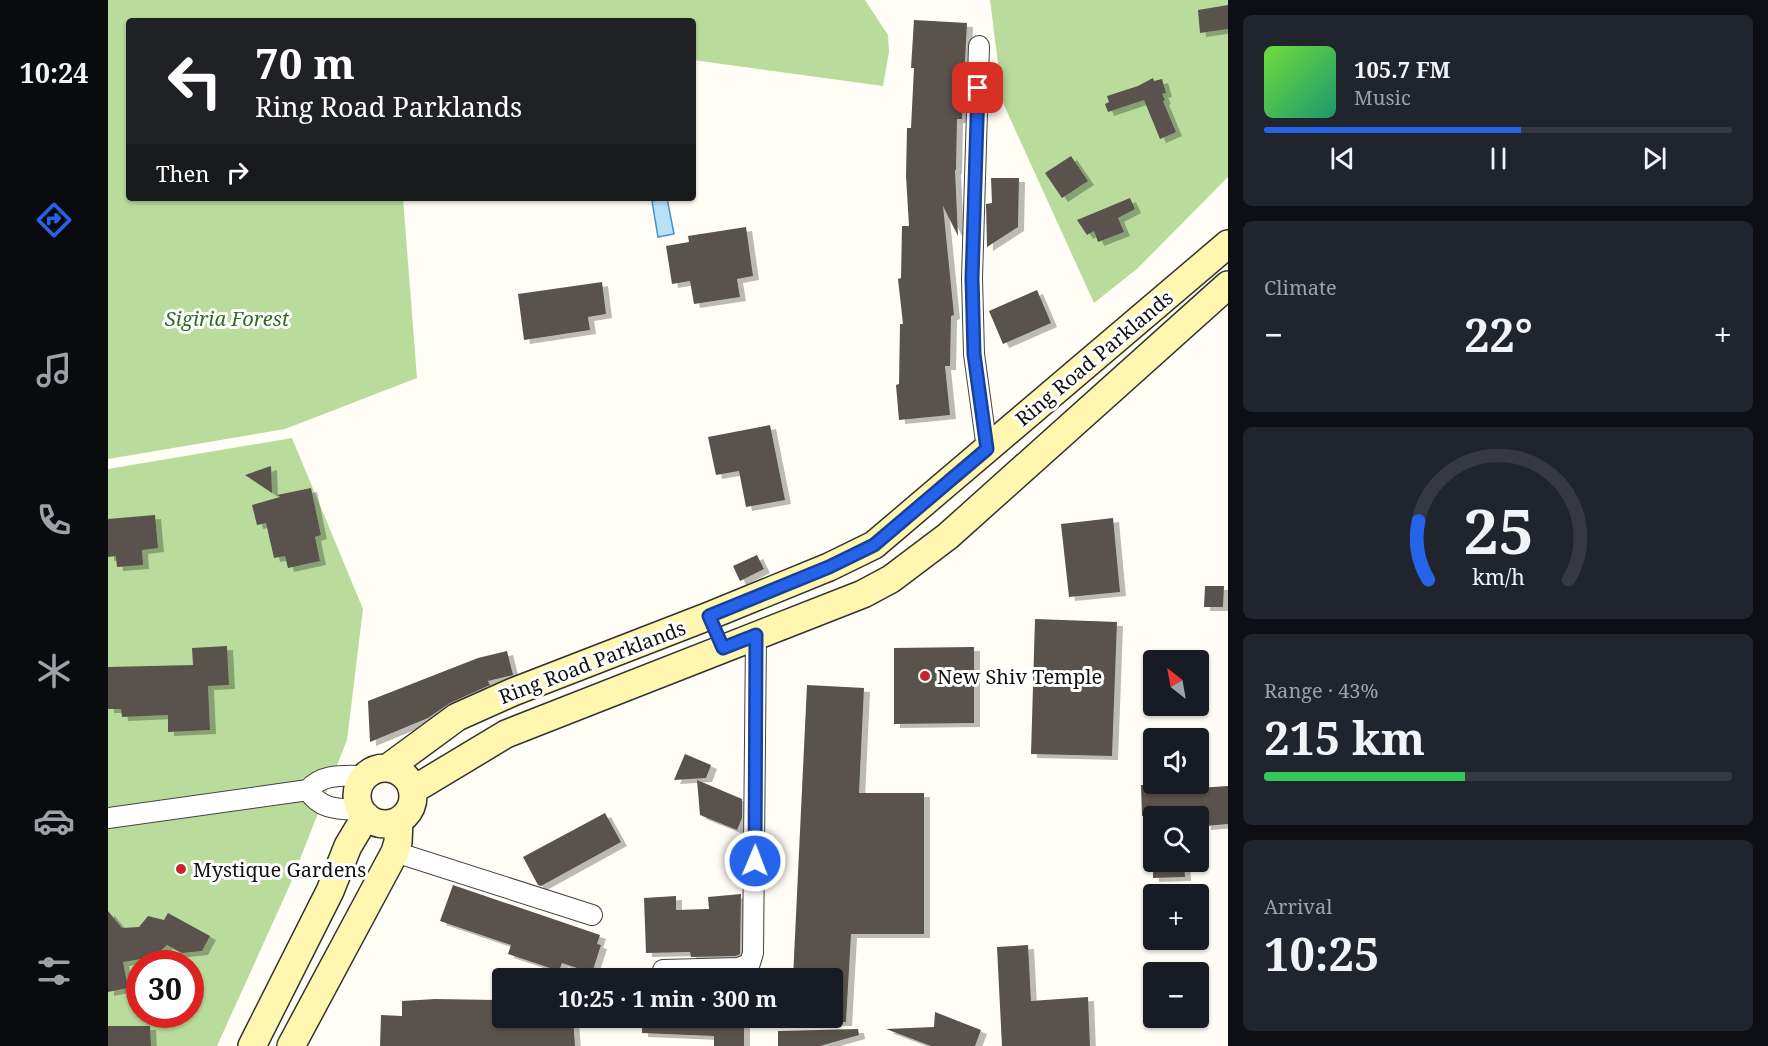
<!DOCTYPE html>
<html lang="en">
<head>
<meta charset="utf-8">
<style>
	:root { --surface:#171b24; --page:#20242c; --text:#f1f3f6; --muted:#9ea1a6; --line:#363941; --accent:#2563eb }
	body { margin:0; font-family:"Noto Serif",serif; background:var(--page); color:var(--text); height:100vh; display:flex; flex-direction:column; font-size:22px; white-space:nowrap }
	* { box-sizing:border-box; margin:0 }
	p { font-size:20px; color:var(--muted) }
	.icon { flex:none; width:33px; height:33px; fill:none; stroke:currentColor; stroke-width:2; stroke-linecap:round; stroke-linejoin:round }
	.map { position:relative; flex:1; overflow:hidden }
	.details { display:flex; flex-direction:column; gap:15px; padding:15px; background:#0d0f14; width:540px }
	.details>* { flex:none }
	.hud { position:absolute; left:18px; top:18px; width:570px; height:183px; border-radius:6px; box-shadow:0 2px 4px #0004; background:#202124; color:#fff; overflow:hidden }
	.needle { width:39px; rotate:329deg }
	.buttons { position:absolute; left:1035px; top:650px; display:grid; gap:12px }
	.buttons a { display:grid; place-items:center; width:66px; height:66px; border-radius:6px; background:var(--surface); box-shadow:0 2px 4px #0004; font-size:30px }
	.speed { position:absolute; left:18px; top:950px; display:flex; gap:12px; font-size:30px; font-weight:700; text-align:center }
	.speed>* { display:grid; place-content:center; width:78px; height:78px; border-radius:50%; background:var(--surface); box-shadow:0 2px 4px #0004; line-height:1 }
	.speed .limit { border:9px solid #d22; background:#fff; color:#111 }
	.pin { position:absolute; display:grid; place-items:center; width:51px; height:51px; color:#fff; margin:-26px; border-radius:12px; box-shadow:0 3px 9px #0006 }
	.me { position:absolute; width:66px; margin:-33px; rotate:1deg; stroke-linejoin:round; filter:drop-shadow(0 0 4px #0008) }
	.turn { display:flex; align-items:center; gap:21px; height:126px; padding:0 30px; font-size:27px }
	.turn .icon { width:78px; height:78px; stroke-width:2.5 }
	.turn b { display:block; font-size:42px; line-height:51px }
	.then { display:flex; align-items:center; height:57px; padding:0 30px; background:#0003; gap:12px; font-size:22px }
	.big { font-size:45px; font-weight:700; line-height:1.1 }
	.details .card { flex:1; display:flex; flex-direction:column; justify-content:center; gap:9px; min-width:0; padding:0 21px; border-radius:9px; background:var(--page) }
	.details .dial { align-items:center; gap:0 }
	.dial svg { height:156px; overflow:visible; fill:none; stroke:var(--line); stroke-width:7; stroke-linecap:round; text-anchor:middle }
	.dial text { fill:var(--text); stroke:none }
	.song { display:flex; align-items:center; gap:18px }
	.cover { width:72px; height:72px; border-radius:9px; background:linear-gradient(135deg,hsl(100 70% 55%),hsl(160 70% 35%)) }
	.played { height:6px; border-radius:3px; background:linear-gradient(90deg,var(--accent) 55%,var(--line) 55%) }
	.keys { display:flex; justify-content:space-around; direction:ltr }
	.heat { display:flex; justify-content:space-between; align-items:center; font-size:33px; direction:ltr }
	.charge { height:9px; border-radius:4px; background:linear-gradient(90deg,#34c759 43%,var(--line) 0) }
	.trip { position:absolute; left:384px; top:968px; width:351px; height:60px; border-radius:6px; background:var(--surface); box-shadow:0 2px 4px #0004; font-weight:700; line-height:60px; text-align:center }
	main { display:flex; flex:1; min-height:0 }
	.tab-bar { display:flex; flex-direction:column; width:108px; justify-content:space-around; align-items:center; background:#090b0e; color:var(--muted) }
	.tab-bar .icon { width:42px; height:42px }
	.tab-bar .selected { color:var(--accent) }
	.tab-bar b { font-size:27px; color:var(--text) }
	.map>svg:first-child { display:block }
</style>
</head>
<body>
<main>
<nav class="tab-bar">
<b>10:24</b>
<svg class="icon selected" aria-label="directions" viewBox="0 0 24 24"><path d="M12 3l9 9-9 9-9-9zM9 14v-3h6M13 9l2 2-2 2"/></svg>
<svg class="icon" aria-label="music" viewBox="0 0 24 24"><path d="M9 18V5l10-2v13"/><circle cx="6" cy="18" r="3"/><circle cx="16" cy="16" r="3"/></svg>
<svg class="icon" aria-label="phone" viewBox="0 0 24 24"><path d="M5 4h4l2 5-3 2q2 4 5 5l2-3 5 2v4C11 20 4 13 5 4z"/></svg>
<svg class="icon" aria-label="climate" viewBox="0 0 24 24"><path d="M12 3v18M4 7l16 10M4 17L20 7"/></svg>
<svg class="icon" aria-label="car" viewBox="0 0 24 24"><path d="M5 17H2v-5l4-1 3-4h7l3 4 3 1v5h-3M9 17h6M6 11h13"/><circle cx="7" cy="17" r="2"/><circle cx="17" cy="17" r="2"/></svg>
<svg class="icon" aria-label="filters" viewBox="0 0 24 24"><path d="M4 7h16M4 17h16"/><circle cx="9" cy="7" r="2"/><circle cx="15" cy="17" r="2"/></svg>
</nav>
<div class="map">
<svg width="1120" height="1046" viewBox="0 0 1120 1046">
	<defs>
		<filter id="shadow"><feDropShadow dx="6" dy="4" stdDeviation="0" flood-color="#0004"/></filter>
	</defs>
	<rect width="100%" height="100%" fill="#fffdf5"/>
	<path fill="#b9dc9c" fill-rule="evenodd" d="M0 0H757L780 35 781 52 775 86 585 60V21H21V198H295L309 378 177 429 0 459Z
		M882 0H1120V177L1030 268 986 303 895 103Z
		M184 438 255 609 239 740 181 887 109 1046H0V469ZM32 963H82V1014H32Z"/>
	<path fill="#b9e0f7" stroke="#3f96cf" stroke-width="1.5" d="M559 198 566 234 550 237 544 201Z"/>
	<path fill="#5a524d" filter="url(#shadow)" d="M1120 5V29L1092 33 1090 10Z
		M806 20 859 23 854 119H849L848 170H847L850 236 835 206 846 315 843 316 842 366H837L842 415 791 420 788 385 791 384 792 324H795L790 279 793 278 794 226H801L798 176 799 128H803L806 68H803Z
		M1045 78 1046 81 1054 79 1058 93 1054 94 1057 100 1055 101 1068 132 1052 139 1036 100 1000 112 997 104 1001 102 999 96 1030 86Z
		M963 156 980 181 954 198 937 173Z
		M883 178H911L910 227 879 247 878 204 884 203Z
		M1022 198 1027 209 1010 218 1016 232 990 242 986 231 979 235 969 220Z
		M638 227 645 276 629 279 632 297 586 304 582 281 564 284 558 246 581 242 580 236Z
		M494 282 498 314 480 317 482 330 416 340 410 294Z
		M929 290 943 323 895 344 881 311Z
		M662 425 677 500 638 507 631 471 608 475 600 437Z
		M163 466 164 493 137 475Z
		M203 488 213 535 207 537 212 561 180 568 177 556 166 558 158 523 149 525 144 505 172 497 169 495Z
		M47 515 50 548 34 550 35 565 9 567 8 556 0 557V519Z
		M1005 518 1012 592 961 597 953 524Z
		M649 555 656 569 632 581 625 566Z
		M1097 586H1116L1115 607H1096Z
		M927 619 1009 622 1004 756 923 754Z
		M119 646 121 685 100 686 102 730 60 732V715L14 717 13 709H0V667L85 665 84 648Z
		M866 647V723L786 724V648Z
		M399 651 405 675 380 681 382 685 342 703 320 718 262 742 260 701 370 658Z
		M699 685 756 688 751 793H816V934H743L738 1022H724V978H685Z
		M577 754 603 765 598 778 566 780Z
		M589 780 634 799V818L629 830 592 815Z
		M1039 783H1075V789L1120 786V824L1097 826 1096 816H1034L1033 785H1039Z
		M497 813 513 842 433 886 430 885 415 857Z
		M1045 861H1076L1077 877 1045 878Z
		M345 885 492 935 489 944 493 945 484 973 454 963 451 971 400 954 403 945 332 921Z
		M633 894 632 954 628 956 583 957 582 952 538 953 536 898 568 896V910L601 909 600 897Z
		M0 911 14 928 31 927 40 916 56 920 60 913 102 936 94 951 74 953 59 945 46 957 15 962 20 988 0 992Z
		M920 945 923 1001 980 997 982 1046H894L889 947Z
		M327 999 388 1000V1020L409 1017H465L467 1046H272L273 1015 294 1016V1001Z
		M827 1012 873 1030 867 1046H823L778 1029 826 1027Z
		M534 1017H636V1046H606V1036L534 1033Z
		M0 1026H42L43 1046H0Z
		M750 1029 751 1035 712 1046H670V1031Z"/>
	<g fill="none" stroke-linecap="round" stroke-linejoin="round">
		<g stroke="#444" stroke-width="22">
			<path id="street" d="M871 46 864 278 866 354 879 449
				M200 790C214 773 236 776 257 776
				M200 790C212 810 231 809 252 810
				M0 818 200 790
				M287 852 484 915
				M555 970 631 968 642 963 645 953 648 635"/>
		</g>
		<g stroke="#333" stroke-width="30">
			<path id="secondary" d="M281 767 349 717 405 692 601 616 721 567 766 545 1120 244
				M249 796a28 28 0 1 1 56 0a28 28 0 1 1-56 0Z
				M305 790 398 734 755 594 783 579 840 536 1120 285
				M144 1046 222 891 240 846 258 816
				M183 1046 287 852 290 842 291 821"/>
		</g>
		<use href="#street" stroke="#fff" stroke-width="20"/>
		<use href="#secondary" stroke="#fff6b0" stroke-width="27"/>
	</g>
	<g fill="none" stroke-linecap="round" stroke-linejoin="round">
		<g stroke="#184099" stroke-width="15">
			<path id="route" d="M647 861 648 635 615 648 601 616 721 567 766 545 879 449 866 354 864 278 870 88"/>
		</g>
		<use href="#route" stroke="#2563eb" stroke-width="10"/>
	</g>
	<g fill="#c4262e" stroke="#fff" stroke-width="2">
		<circle cx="817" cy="676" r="6"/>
		<circle cx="73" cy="869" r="6"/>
	</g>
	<g text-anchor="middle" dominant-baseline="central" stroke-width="6" stroke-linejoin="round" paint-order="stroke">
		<g font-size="20" font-style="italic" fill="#2f6b1f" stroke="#fff">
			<text x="119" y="318">Sigiria Forest</text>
		</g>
		<g font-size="20" fill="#111" stroke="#fff">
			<text transform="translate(986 358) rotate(-40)">Ring Road Parklands</text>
			<text transform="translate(484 662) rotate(-21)">Ring Road Parklands</text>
		</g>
		<g font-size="20" fill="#111" stroke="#fff" text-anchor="start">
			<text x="829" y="676">New Shiv Temple</text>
			<text x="85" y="869">Mystique Gardens</text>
		</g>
	</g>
</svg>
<div class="buttons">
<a><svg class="needle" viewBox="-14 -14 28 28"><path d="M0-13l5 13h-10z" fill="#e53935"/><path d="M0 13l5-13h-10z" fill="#9ea1a6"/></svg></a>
<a><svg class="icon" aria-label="sound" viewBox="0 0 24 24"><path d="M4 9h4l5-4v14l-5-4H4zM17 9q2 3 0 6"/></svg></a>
<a><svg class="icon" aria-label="search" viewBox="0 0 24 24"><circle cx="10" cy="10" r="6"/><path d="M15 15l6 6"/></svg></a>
<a>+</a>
<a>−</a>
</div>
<div class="speed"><div class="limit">30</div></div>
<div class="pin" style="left:870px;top:88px;background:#d93025"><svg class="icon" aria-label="arrive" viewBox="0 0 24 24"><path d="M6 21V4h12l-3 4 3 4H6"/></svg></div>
<svg class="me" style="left:647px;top:861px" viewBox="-20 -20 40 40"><circle r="17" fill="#2563eb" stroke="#fff" stroke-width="3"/><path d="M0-11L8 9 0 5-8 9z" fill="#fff"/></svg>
<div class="trip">10:25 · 1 min · 300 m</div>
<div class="hud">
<div class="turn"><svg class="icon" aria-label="left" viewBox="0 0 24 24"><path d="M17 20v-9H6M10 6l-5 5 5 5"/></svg><div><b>70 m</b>Ring Road Parklands</div></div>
<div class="then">Then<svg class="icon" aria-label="right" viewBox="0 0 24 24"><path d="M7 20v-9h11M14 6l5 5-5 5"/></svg></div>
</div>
</div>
<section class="details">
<div class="card">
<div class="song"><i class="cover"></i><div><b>105.7 FM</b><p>Music</p></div></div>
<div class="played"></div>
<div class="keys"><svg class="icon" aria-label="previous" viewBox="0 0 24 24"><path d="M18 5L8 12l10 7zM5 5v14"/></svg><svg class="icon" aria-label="pause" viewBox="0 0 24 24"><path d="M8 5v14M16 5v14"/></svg><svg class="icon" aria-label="next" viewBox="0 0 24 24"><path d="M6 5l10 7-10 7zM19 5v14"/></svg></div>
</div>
<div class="card"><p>Climate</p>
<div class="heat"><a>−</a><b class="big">22°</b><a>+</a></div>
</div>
<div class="card dial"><svg viewBox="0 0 100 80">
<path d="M14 69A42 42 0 1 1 86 69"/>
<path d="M14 69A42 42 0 0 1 9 39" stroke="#2563eb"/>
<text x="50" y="56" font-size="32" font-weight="700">25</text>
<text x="50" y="72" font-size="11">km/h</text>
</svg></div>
<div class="card"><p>Range · 43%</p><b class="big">215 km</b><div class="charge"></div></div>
<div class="card"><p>Arrival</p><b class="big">10:25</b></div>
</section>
</main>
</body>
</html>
